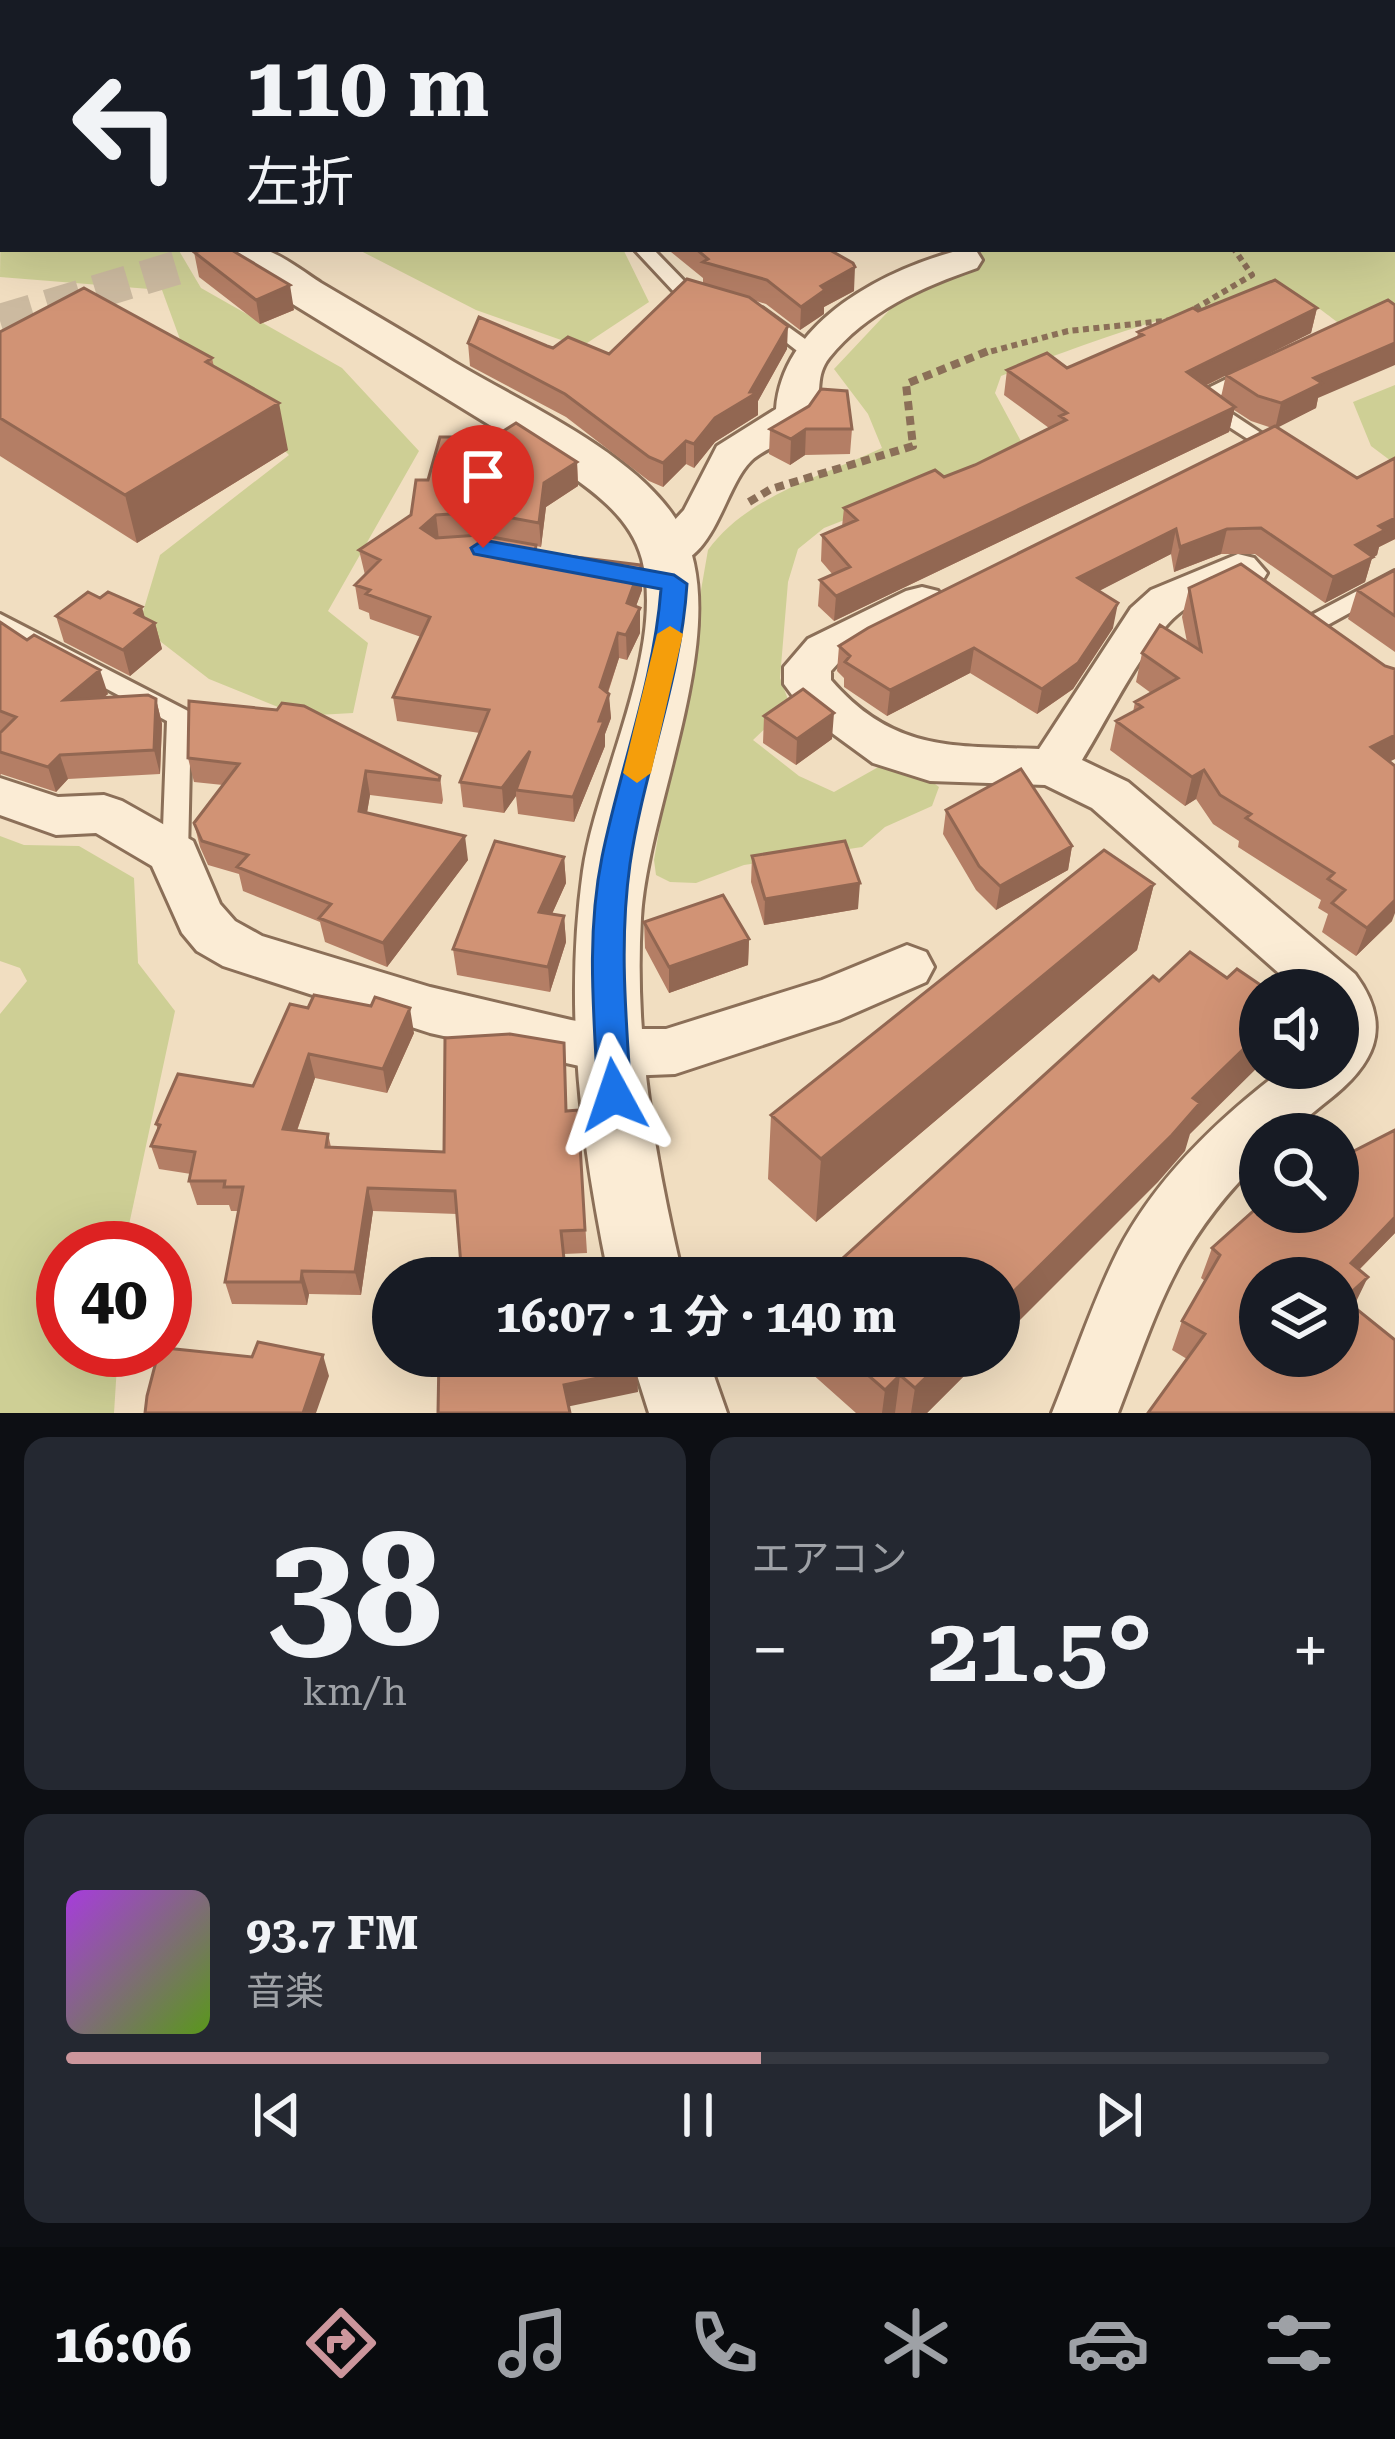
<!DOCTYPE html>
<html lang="ja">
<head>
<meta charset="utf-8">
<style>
	:root { --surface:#171b24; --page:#242831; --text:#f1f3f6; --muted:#9ea1a6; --line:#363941; --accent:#cc969c }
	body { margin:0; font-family:"Roboto Serif","Noto Sans JP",serif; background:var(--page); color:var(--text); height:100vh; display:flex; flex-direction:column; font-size:45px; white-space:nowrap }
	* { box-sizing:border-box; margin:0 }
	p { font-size:39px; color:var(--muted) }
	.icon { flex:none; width:66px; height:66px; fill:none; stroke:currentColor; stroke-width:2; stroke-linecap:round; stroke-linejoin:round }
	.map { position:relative; height:1413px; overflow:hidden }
	.side { display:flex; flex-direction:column; gap:24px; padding:24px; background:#0d0f14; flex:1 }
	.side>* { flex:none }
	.hud { position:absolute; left:0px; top:0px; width:1395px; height:252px; box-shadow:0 12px 48px #0002; background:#171b24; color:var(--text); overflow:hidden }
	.fabs { position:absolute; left:1239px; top:969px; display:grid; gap:24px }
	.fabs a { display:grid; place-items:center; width:120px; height:120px; border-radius:50%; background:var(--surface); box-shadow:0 12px 48px #0002; font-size:60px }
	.speed { position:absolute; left:36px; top:1221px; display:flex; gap:24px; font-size:60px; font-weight:700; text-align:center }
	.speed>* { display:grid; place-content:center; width:156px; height:156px; border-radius:50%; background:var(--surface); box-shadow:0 12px 48px #0002; line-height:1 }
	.speed .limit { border:18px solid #d22; background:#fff; color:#111 }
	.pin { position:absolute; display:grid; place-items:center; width:102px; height:102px; color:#fff; margin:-123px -51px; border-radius:50% 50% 50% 0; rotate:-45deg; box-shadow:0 0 12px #0007 }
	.pin .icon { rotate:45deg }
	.me { position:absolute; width:132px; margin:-66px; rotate:355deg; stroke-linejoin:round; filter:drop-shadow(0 0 9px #0008) }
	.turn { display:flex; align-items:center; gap:42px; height:252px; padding:0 48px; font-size:54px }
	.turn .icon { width:156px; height:156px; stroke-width:2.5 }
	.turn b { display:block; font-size:84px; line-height:102px }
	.big { font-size:90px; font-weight:700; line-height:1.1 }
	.side .tile { flex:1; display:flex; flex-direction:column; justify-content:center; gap:18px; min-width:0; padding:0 42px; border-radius:24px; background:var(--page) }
	.side .dial { align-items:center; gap:0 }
	.dial b { font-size:156px; line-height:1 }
	.song { display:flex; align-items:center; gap:36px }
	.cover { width:144px; height:144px; border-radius:18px; background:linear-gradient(135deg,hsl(280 70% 55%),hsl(90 70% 35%)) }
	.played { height:12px; border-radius:6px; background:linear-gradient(90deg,var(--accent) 55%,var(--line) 55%) }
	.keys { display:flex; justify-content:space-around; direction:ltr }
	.heat { display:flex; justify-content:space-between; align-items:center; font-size:66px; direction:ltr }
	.side .tiles { flex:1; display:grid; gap:24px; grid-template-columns:1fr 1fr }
	.tile:last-child { grid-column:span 2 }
	.trip { position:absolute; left:372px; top:1257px; width:648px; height:120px; border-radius:60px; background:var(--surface); box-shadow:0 12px 48px #0002; font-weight:700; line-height:120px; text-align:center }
	.tabs { display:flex; height:192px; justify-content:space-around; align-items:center; background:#090b0e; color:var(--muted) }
	.tabs .icon { width:84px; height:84px }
	.tabs .on { color:var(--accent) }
	.tabs b { font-size:54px; color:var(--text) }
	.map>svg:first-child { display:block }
</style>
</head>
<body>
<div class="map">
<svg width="1395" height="1413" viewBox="0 0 1395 1413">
	<rect width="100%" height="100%" fill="#f1dec1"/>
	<path fill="#cecf95" d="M326 0H1395V318L1340 324C1327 315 1309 298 1293 296 1237 286 1060 353 1001 376L995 393 1023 445 1002 458 824 528 798 549 788 582 780 678 790 705 753 740 799 776 834 792 889 761 918 771 939 787 932 806 885 827 862 847 744 865 696 883 670 882 656 875 654 860 708 550C748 495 823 476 882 448L868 414 834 369 913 285 974 249H1392V3H318Z
		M3 59V249H178L201 288 342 368 419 451 328 611 368 643 353 713 300 716 209 679 139 625 160 555 289 455 185 353 162 290 0 277Z
		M357 249H623L649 302 581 347 476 310Z
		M1395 385V464L1371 446 1353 402Z
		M0 836 24 845 79 846 134 878 138 963 175 1011 124 1248H63V1350H118L114 1413H0V1014L27 981 20 968 0 961Z"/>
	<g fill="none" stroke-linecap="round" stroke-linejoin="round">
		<path stroke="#ccbaa0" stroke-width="34" stroke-dasharray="34 16" stroke-linecap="butt" d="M0 321 189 264"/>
		<g stroke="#8b6f58" stroke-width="6">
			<path id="service" d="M634 249H653L689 286 715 295 706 301 676 294Z
				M762 308 819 349V357H805L755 318 753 314Z
				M1253 366 1260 368V376L1211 400 1261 433 1264 437 1261 441 1254 443 1186 399Z
				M1395 571V588L1322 628H1306L1303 623 1306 618Z
				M0 614 188 711 191 717 188 855 184 862H166L162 855 167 721 0 632Z"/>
		</g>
		<g stroke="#8b6f58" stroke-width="6">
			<path id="minor" d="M205 0H235L236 3H206Z
				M272 0H309L270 3Z
				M0 36H3V54H0Z
				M964 249 977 252 982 260 977 268C922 287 867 311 829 358 815 376 822 392 816 411 807 438 770 443 751 461 721 490 713 580 650 563L644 553 684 510 717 446 776 409C783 320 887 268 964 249Z
				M1238 554 1254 558 1267 573 1261 583C1235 590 1206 594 1182 611 1148 635 1106 722 1082 760L1128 782 1355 974C1395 1028 1373 1066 1326 1102 1299 1123 1295 1134 1260 1134V1160C1175 1244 1159 1307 1118 1413H1052C1074 1359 1092 1303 1118 1251 1156 1177 1220 1117 1285 1068H1338V990H1298L1092 808 1045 785 930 781 873 763 806 714 784 684V667L808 639 906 591 922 587 938 591 945 602 938 613 840 661 831 671V680C893 752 954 746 1039 749L1131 608 1151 590Z
				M0 778 58 797 104 795 122 801 193 841 220 904 235 921 262 936 430 987 571 1020 625 1029H666L822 980 907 945 926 952 934 967 926 982 839 1020 675 1074 625 1076 430 1033 223 966 197 951 182 933 152 866 96 833 56 835 0 815Z"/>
		</g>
		<g stroke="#8b6f58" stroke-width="6">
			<path id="tertiary" d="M212 249C228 249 251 245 266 250 285 257 304 272 321 283 365 309 410 335 454 362 524 404 639 454 680 526 736 623 647 807 641 918 634 1040 655 1160 683 1278H609C581 1143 564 1008 583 871 596 779 666 650 642 559 631 519 598 495 566 472L218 258Z
				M631 1356H707L727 1413H649Z"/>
		</g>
		<path stroke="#8b6f58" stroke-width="6" stroke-dasharray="6 4.5" stroke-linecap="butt" d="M1186 314 1252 275 1234 249
			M981 354 1068 331 1173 320"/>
		<path stroke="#8b6f58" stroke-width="8" stroke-dasharray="9 6" stroke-linecap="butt" d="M749 502 771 489 913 446 906 384 988 351"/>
		<use href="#service" fill="#fbecd5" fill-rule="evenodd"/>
		<use href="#minor" fill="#fbecd5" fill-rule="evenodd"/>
		<use href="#tertiary" fill="#fbecd5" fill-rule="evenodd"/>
	</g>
	<path fill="#b47e65" d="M0 0H202V3H3V33H0Z
		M671 249H828L854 291 824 307V314L800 330 766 304 753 300 787 349 758 401V415L715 442 694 468 686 464 663 487 649 481 566 417 470 366 468 343 547 346 609 354 703 284V278L671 252Z
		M194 252 294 310 260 324 199 277Z
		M1317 308 1311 333 1205 386 1221 397 1226 375 1318 398 1316 408 1277 427 1357 478 1395 458V539L1379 547 1377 555 1372 558 1365 582 1325 603 1255 554H1221L1174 572 1171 554 1098 591 1113 628 1073 689 1037 714 970 673 887 716 844 687V678L837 671 839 646 1272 428 1251 421 1234 410 1229 432 834 621 818 606 820 580 833 575 821 561 822 535 842 527 844 508 944 477 975 465 1049 428 1004 395 1007 370 1067 368 1137 338 1138 332 1198 311Z
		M0 332 212 358 214 367 288 450 137 543 0 456Z
		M770 429H852L850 454 805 455 790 465 769 454Z
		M577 462 578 486 546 507 541 547 536 546V552L641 565 642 590 636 606 640 608V633L627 660 619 658 608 693 611 718 605 734V746L574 822 518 814 516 796 504 813 463 807 460 782 480 733 397 721 393 697 421 637 370 619 369 613 359 609 355 585 365 575 359 550 411 515 428 480Z
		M1395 570V652L1348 619 1357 590Z
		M1189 588 1390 762 1392 921 1356 956 1322 932 1328 914 1318 908 1321 900 1238 847 1239 841 1213 824 1196 799 1185 806 1110 750 1116 721 1133 712 1135 702 1151 693 1136 682 1142 653 1187 642 1182 617Z
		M56 616 145 618 155 623 162 649 130 676 64 642Z
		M0 622 108 694 104 697 156 699 162 724 160 774 68 779 56 792 1 774 0 776Z
		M764 716 832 739 796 765 763 743Z
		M188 758 440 776 443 800 442 804 370 795 367 813 468 860 387 967 325 942 320 922 243 891 239 874 208 865 200 847 194 823 223 785 194 782Z
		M946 810 1072 846 1068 870 996 910 976 890 943 834Z
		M752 856 858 909 764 925 751 882Z
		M564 857 566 883 552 914 564 916 566 942 550 992 457 975 453 949Z
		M1154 884 1137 950 816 1222 768 1179 771 1115Z
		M644 922 749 939 748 965 669 993 645 948Z
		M290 1004 414 1033 387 1093 315 1078 297 1131 328 1134 331 1147 444 1152 564 1043 567 1111 578 1110 587 1253 564 1254 457 1214 373 1211 361 1295 309 1294 307 1305 232 1304 225 1282 239 1211H231L229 1205H197L189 1181 191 1174 159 1169 151 1146 158 1130 156 1124 253 1086Z
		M1279 1223 1395 1233 1359 1270 1187 1359 1172 1350 1182 1321 1205 1281 1201 1278 1212 1248Z
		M792 1356H984L927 1413H856Z"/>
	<path fill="#926752" d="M159 0H202V3H159Z
		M855 267 854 291 824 307V314L800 330 801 307 821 286Z
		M290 285 294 310 260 324 256 300Z
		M1317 308 1311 333 1182 397 1187 372Z
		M788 326 787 349 758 401V415L715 442 694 468V444L715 418 750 392Z
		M1395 343V365L1318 398 1316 408 1275 429 1281 403 1314 378Z
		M279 403 288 450 137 543 125 495Z
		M1235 407 1229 432 834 621 836 596Z
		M806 429 805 455 790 465 791 439Z
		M686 441V464L663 487V463Z
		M577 462 578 486 546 507 541 547 539 523 544 483Z
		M436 515 439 540 421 528Z
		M1395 518V539L1379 547 1377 555 1372 558 1365 582 1325 603 1333 577 1356 545 1379 526Z
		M1176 529 1171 554 1074 604 1078 578Z
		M1227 529 1221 554 1174 572 1180 547Z
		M641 565 642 590 628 628 627 603Z
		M1118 603 1113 628 1073 689 1037 714 1042 689Z
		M142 607 148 629 155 623 162 649 130 676 123 650 135 613Z
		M640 608V633L627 660 626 635Z
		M618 633 619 658 601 712 600 687Z
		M974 648 970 673 887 716 890 690Z
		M100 670 108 694 72 724 64 700Z
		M609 694 611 718 605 734V746L574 822 573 797Z
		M156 699 162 724 160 774 154 750Z
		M834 713 832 739 796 765 797 739Z
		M1395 735V759L1361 776 1371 747Z
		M530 751 516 790V796L504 813 502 788Z
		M60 755 68 779 56 792 48 767Z
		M1204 770 1196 799 1185 806 1192 777Z
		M366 771 370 795 363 835 359 811Z
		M465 836 468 860 387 967 383 943Z
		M1072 846 1068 870 996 910 1000 886Z
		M564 857 566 883 541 938 539 912Z
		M860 883 858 909 764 925 765 899Z
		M1154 884 1137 950 816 1222 821 1159Z
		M1395 895V913L1392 921 1356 956 1367 928Z
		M564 916 566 942 550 992 548 967Z
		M749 939 748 965 669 993V967Z
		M410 1008 414 1033 387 1093 383 1069Z
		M1260 1027V1065L1190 1134 1185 1151 1158 1182 999 1341V1306Z
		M309 1054 315 1078 289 1153 283 1129Z
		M368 1188 373 1211 361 1295 355 1272Z
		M1395 1217V1233L1338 1291 1351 1263Z
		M302 1271 309 1294 307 1305 301 1282Z
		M1368 1277 1354 1306 1344 1299Z
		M323 1355 329 1376 316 1413H303Z
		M948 1356H984L927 1413H911L915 1388Z
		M637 1370 638 1392 566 1407 564 1385Z
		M900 1375 895 1413H882L885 1390Z"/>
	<path fill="#d19375" stroke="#926752" stroke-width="3" fill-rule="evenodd" d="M0 0H158L114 3H3V11H0Z
		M206 249H230L290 285 256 300 194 252Z
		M696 249H828L853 263 855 267 821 286 825 290 801 307 767 280 703 262 708 259Z
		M687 279 749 297 788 326 750 392H758L715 418 694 444 686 441 663 463 649 457 565 394 468 343 479 317 547 346 553 348 568 337 609 354Z
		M1275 280 1317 308 1187 372 1235 407 836 596 820 580 850 567 822 535 857 520 844 508 935 470 944 477 975 465 1066 420 1060 416 1067 413 1007 370 1047 353 1067 368 1143 335 1138 332 1193 308 1198 311Z
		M84 288 212 358 206 362 279 403 125 495 0 418V332Z
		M1388 300 1395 305V343L1314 378 1322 383 1281 403 1258 396 1226 375Z
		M821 389 847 391 852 429H806L791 439 770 429 809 406Z
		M516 423 577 462 544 483 539 523 480 512 436 515 421 528 436 538 480 535 536 545 535 552 641 565 627 603 640 608 626 635 618 633 600 687 609 694 599 721H604L573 797 516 790 530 751 502 788 460 782 489 710 393 697 430 617 366 594 370 590 355 585 380 560 359 550 411 515 416 480H428L440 437H494Z
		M1275 426 1357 478 1395 458V518L1379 526 1385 530 1356 545 1373 557 1333 577 1261 528 1227 529 1180 547 1176 529 1078 578 1118 603 1078 663 1042 689 974 648 890 690 845 662 850 656 839 646 868 628Z
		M1241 564 1385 666 1395 669V735L1371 747 1395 766V900L1367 928 1332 903 1345 890 1328 879 1334 873 1246 818 1251 814 1220 795 1204 770 1192 777 1116 721 1142 707 1135 702 1178 678 1142 653 1160 625 1201 651 1189 588Z
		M1395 570V616L1357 590Z
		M88 592 100 598 108 592 142 607 135 613 155 623 123 650 56 616Z
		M0 622 27 640 34 635 100 670 64 700 148 695 156 699 154 750 60 755 48 767 0 752V733L16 717 0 711Z
		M803 689 834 713 797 739 764 716Z
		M189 701 277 710 282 703 304 706 440 776 439 780 366 771 359 811 465 836 383 943 319 918 331 904 237 867 248 855 202 841 194 823 239 764 188 758Z
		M1021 769 1072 846 1000 886 979 866 946 810Z
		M495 841 564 857 539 912 564 916 548 967 453 949Z
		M845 841 860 883 765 899 752 856Z
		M1104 850 1154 884 821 1159 771 1115Z
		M723 895 749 939 669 967 644 922Z
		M1190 952 1227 978 1237 969 1268 990H1260V1033L1193 1098 1200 1103 1172 1135 999 1306V1278H821L1153 976 1159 981Z
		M314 995 371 1006 375 997 410 1008 383 1069 309 1054 283 1129 328 1134 326 1147 444 1152 445 1038 510 1034 564 1043 566 1111 578 1110 585 1230 561 1231 566 1278H462L455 1191 368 1188 355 1272 302 1271 301 1282H225L243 1187H224L225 1181H189L195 1152 151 1146 160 1125 156 1124 178 1074 253 1086 290 1004 308 1008Z
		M1395 1130V1217L1351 1263 1368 1277 1344 1299 1395 1340V1413H1148L1205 1334 1182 1321 1220 1255 1212 1248 1259 1206 1260 1212H1267L1279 1223 1290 1212H1338V1165L1352 1152ZM1260 1278H1338V1356H1260Z
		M258 1342 323 1355 303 1413H145L147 1396 159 1350H165V1348L252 1357Z
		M439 1356H634L637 1370 564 1385 570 1413H438Z
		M846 1356H948L915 1388 900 1375 885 1390Z"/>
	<path fill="#1a73e8" stroke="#114b97" stroke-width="3" d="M483 540 674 575 687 584C681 680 644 769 630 864 619 942 626 1017 631 1095L626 1104 614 1109 602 1104 598 1095C594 1015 586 936 602 857 620 768 654 681 661 589L474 554 471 548Z"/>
	<path fill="#f59e0b" d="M670 626 683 634 651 773 637 783 623 773 657 634Z"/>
</svg>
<div class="fabs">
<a><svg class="icon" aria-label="sound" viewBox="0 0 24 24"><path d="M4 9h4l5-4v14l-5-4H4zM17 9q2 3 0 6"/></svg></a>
<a><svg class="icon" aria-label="search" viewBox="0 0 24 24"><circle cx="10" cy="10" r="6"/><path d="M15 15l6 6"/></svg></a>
<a><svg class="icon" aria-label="layers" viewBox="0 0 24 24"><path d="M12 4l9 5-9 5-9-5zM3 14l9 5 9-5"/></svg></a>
</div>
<div class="speed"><div class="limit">40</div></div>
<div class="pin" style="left:483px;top:548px;background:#d93025"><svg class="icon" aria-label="arrive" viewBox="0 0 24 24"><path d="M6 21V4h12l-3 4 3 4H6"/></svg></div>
<svg class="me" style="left:614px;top:1095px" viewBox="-20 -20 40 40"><path d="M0-17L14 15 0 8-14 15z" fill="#1a73e8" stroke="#fff" stroke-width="4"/></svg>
<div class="trip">16:07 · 1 分 · 140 m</div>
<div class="hud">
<div class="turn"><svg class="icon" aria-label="left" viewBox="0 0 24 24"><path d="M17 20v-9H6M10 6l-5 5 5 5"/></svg><div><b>110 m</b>左折</div></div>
</div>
</div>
<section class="side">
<div class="tiles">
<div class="tile dial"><b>38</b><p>km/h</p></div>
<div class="tile"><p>エアコン</p>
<div class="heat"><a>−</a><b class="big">21.5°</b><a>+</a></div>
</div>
<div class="tile">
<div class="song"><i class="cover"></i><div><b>93.7 FM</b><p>音楽</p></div></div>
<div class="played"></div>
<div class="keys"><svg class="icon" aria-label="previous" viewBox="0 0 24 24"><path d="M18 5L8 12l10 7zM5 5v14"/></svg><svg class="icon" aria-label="pause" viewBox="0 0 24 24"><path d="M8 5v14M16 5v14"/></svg><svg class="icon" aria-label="next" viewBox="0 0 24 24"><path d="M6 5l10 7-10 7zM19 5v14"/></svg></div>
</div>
</div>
</section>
<nav class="tabs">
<b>16:06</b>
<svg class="icon on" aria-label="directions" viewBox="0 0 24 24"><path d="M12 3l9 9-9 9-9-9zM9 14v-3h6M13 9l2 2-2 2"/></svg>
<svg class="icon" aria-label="music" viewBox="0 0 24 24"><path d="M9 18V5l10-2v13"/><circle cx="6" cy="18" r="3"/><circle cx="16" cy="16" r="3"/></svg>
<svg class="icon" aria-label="phone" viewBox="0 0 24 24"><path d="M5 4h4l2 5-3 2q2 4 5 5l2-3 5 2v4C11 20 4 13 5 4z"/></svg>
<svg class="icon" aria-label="climate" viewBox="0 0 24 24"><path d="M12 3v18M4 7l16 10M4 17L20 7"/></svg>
<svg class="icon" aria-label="car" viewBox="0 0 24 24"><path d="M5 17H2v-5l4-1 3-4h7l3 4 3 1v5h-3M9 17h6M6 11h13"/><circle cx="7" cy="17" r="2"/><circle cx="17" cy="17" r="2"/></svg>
<svg class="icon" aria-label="filters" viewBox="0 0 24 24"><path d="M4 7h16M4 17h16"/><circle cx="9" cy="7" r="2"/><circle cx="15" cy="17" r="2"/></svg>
</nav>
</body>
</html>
